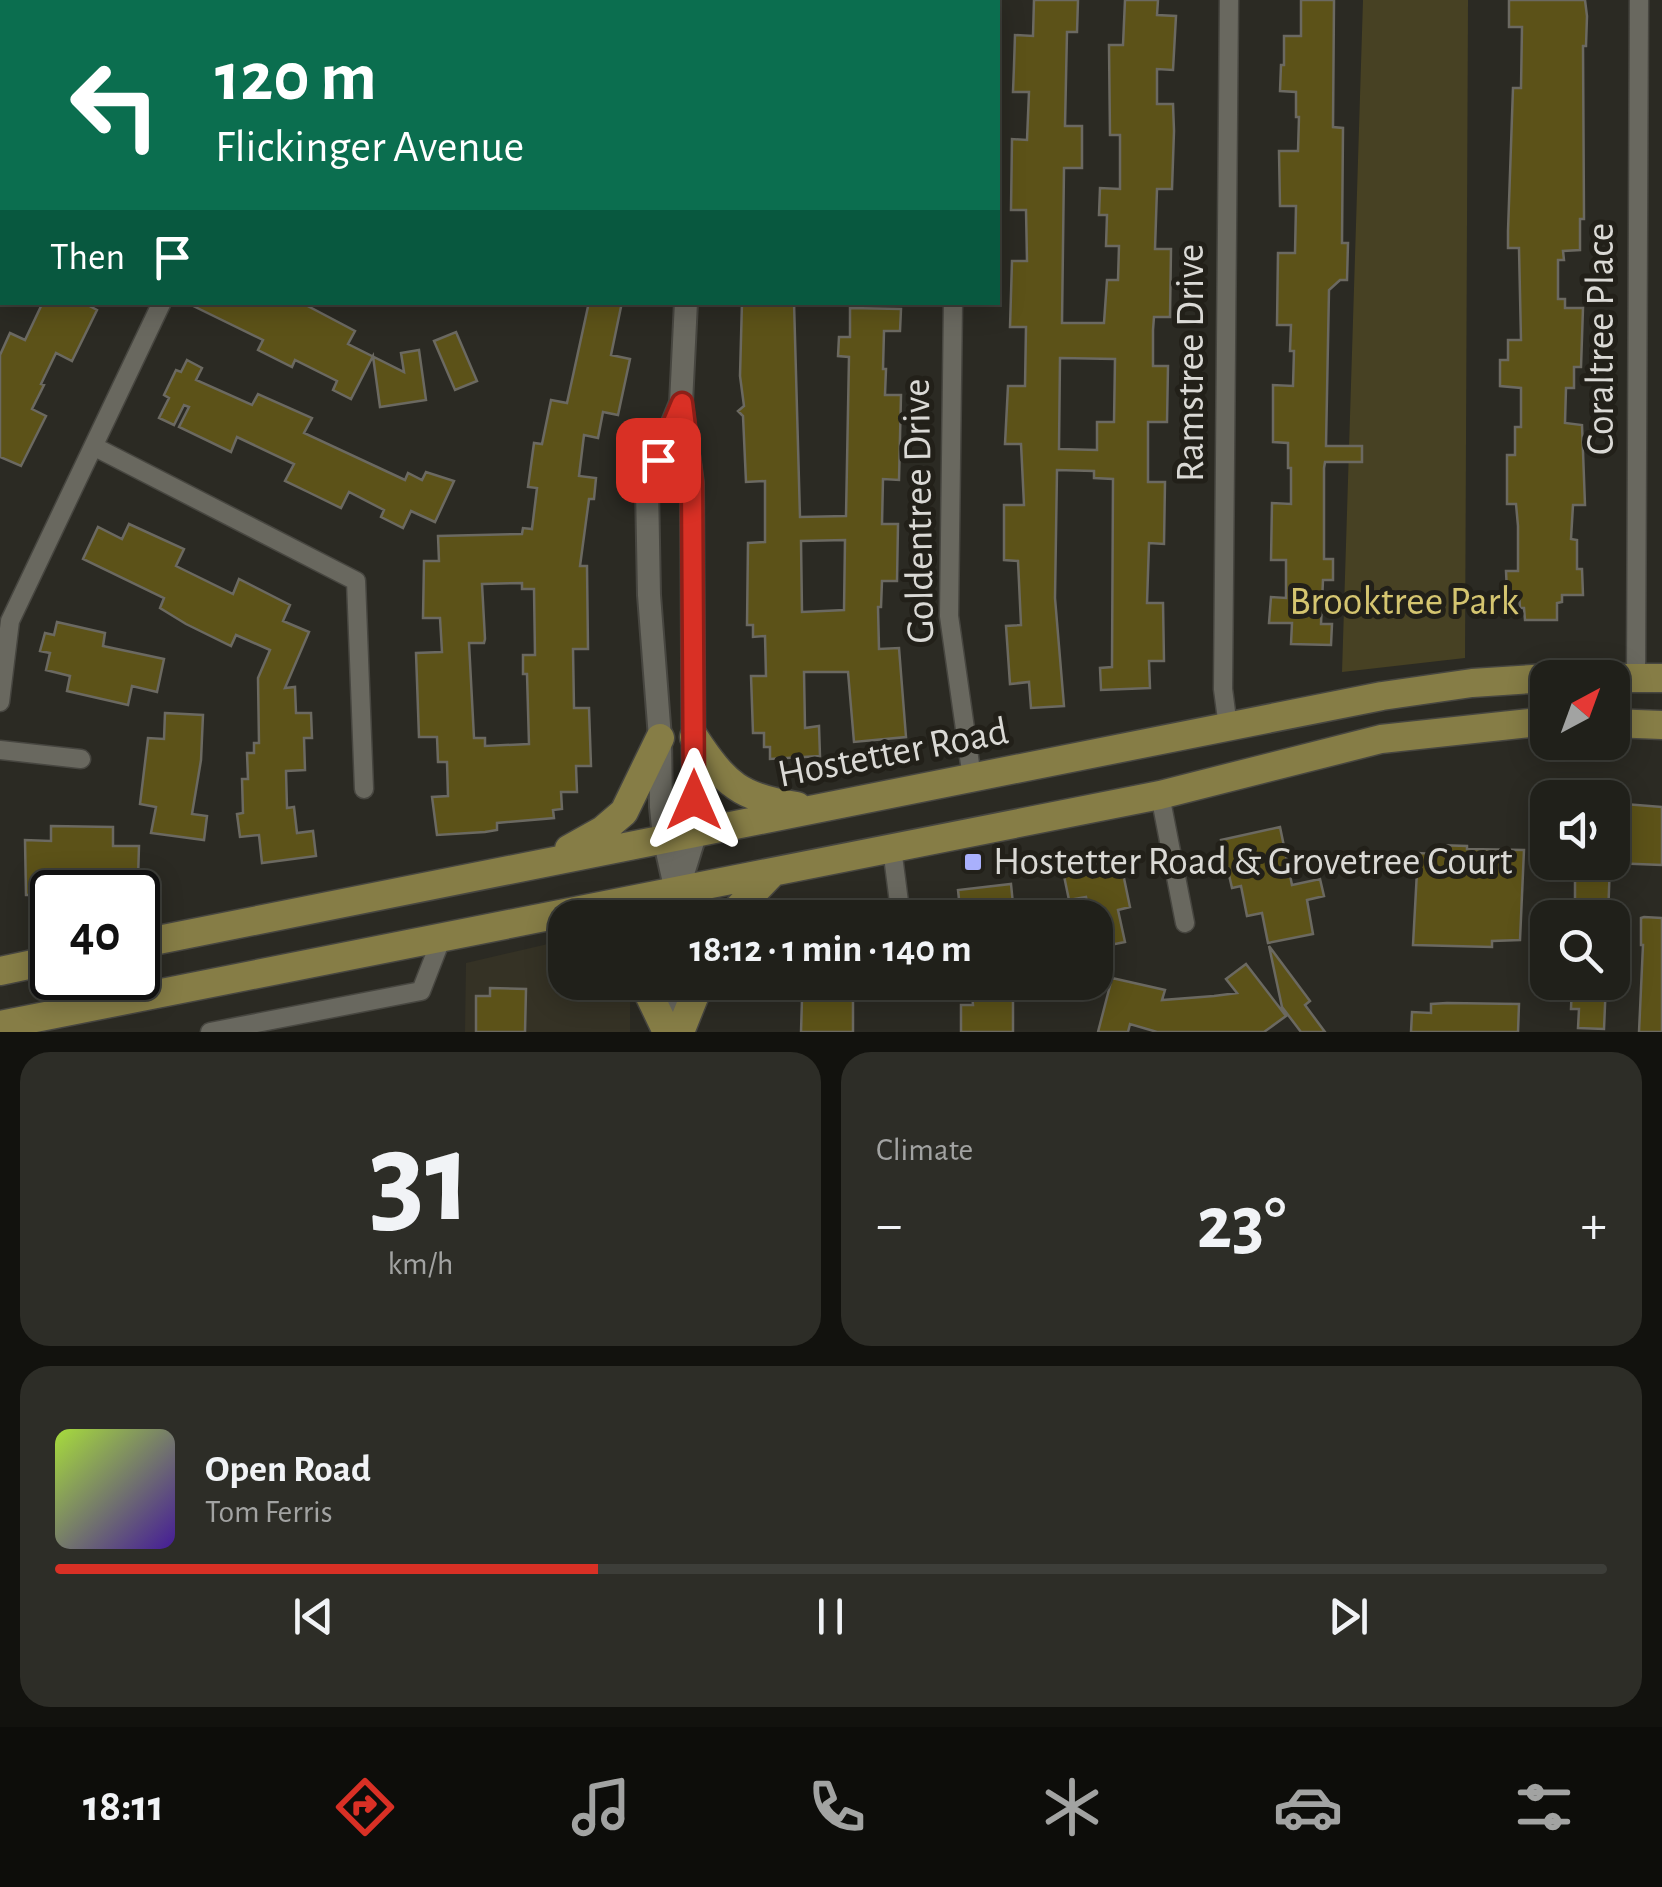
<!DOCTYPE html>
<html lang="en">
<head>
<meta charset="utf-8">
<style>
	:root { --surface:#20201a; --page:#2d2d27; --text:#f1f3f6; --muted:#a2a3a2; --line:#3d3e39; --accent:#d93025 }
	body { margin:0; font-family:"Alegreya Sans",sans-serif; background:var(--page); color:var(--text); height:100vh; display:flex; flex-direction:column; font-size:38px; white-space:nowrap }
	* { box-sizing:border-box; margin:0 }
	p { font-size:32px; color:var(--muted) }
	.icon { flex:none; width:55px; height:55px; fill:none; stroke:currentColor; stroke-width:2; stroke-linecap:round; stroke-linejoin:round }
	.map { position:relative; height:1032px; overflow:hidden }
	.side { display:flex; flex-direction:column; gap:20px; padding:20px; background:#12120e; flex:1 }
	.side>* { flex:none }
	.top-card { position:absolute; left:0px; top:0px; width:1000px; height:305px; box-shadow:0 5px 25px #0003,0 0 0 2px var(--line); background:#0b6e4f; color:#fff; overflow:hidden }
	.needle { width:65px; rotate:41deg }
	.buttons { position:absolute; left:1530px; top:660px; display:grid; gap:20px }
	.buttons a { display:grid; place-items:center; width:100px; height:100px; border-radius:20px; background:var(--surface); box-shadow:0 5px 25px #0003,0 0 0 2px var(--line); font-size:50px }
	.speed { position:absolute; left:30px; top:870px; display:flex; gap:20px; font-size:50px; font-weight:700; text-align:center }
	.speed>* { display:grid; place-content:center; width:130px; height:130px; border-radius:50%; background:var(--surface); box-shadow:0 5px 25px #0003,0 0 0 2px var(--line); line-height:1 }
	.speed .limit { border:5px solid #111; border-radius:15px; background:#fff; color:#111 }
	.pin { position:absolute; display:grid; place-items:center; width:85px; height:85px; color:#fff; margin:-42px; border-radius:20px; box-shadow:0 5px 15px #0006 }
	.me { position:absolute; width:110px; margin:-55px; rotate:0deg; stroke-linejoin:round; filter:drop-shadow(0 0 8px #0008) }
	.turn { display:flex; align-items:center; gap:35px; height:210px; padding:0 50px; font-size:45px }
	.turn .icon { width:130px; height:130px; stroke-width:2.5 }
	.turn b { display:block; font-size:70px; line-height:85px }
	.then { display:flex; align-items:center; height:95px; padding:0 50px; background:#0003; gap:20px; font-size:38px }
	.big { font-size:75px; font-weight:700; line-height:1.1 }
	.side .card { flex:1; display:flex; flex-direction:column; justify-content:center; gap:15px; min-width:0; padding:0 35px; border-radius:30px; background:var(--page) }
	.side .dial { align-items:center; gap:0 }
	.dial b { font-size:130px; line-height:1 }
	.song { display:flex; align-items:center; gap:30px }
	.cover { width:120px; height:120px; border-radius:15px; background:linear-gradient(135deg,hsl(80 70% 55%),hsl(260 70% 35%)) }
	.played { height:10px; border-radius:5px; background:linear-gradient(90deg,var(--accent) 35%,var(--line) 35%) }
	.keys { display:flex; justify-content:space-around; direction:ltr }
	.heat { display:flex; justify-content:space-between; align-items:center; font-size:55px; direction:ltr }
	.side .tiles { flex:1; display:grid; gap:20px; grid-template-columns:1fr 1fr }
	.card:last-child { grid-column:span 2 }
	.trip { position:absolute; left:548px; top:900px; width:565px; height:100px; border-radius:30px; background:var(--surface); box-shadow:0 5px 25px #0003,0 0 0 2px var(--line); font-weight:700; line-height:100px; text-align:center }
	.tab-bar { display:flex; height:160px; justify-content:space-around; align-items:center; background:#0d0d0a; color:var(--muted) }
	.tab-bar .icon { width:70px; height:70px }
	.tab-bar .current { color:var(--accent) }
	.tab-bar b { font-size:45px; color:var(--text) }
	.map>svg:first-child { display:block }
</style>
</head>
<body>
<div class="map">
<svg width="1662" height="1032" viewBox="0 0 1662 1032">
	<rect width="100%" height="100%" fill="#2b2a23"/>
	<path fill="#353225" d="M0 0H153L2 2 0 306Z
		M565 940V982L630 983V1032H465L466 963Z"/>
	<path fill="#474123" d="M1363 0H1468L1465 658 1342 672Z"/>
	<path fill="#5c5218" stroke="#6b6961" stroke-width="2.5" fill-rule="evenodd" d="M1034 0H1078L1077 32H1067L1065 126H1082V168H1064L1062 323H1104L1107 280H1118L1119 246H1106L1107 215H1099L1100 188 1120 189V135H1110L1109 45H1123L1125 0H1158L1157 15 1176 16 1173 70 1157 69V104H1173L1174 131 1172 189H1157L1155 249H1171L1170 317H1154L1153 330V366H1168L1167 422H1148V482H1165L1164 544 1149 543 1147 603H1163L1164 661H1149L1150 688 1101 690 1100 668 1112 667 1113 479 1094 478V471L1057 470 1055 598 1064 706 1031 708 1029 682 1010 684 1006 626 1021 625 1018 561 1004 560V505H1024L1021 444H1005L1008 386H1025L1026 327H1010L1012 261H1027L1026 210H1011L1012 139 1027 140 1029 92H1013L1014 66 1015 35 1033 36ZM1060 358 1115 359 1114 422H1097V450L1059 449Z
		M1301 0H1334L1333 127 1343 128 1342 243H1348L1347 280H1340L1329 290 1326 446H1362V462H1325L1324 468V559H1333V580H1323L1321 624H1332L1331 645 1291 644 1292 623H1269L1271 597 1286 598V560H1271L1272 503 1291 504V468H1288V443L1273 442V385L1293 386 1294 351H1290L1291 325H1277L1278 253H1295L1296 206H1280L1279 151H1298L1299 117H1296V92L1280 91 1281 65H1284V36H1301Z
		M1509 0H1585L1587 16 1586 46H1583L1584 219H1580V250L1563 251 1564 260H1558V299H1565V308H1583L1581 367H1574V388H1566L1565 423 1582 425 1585 505H1573L1571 539 1577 540V569H1582L1583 595H1562V602L1557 603V620H1525L1524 608H1520L1519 592H1507L1506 571H1518V526L1516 504H1507V455H1515V427H1521V388L1500 386V360H1508V340H1521L1519 248H1508V231L1513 88H1521L1522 27H1509Z
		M43 302H82L97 310 72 361 56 353 41 384 44 385 32 409 46 416 21 466 0 457V355L10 333 25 340Z
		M185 302H300L355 331 348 344 404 372 401 353 419 350 426 400 380 407 373 356 351 399 333 390 337 381 295 360 292 367 258 350 263 340Z
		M589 302H622L611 355 630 359 618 415 603 412 598 438 584 435 579 476 596 478 594 499H589L580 566H587L588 649H573L574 708H589L591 766H576L577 792H561L562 809 553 810 554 818 497 823V830L485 832 437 835 432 797 448 796 447 762H438L437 737H419L416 653 442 652 440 618H423L424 561H439L438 536 522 534 523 528 532 529 537 488 528 487 534 443 542 444 551 400 567 403ZM522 583V589H534L535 655H523V674H527L529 744 485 746V738H474L469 643H484L485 639 482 584Z
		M742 302H794L800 517 846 516 849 357 838 356 839 337H850V308L901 309 900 331H884L883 369H886L885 395H901L899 480 883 479 882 524H898L897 581H882L881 607H878L879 649 899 648 906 737 854 742 848 672H804L805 728 819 726 820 756 770 759V747H764V733H753L751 676H766L765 636 753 637V625H747L748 543 765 542V481L746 482 743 416 738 411 744 406 740 376ZM845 540 844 610 802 612 801 541Z
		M456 332 477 381 455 390 434 341Z
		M187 360 202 368 196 380 252 405 258 394 312 418 304 433 405 480 408 473 422 480 426 472 454 481 435 522 411 511 403 528 381 517 384 510 349 492 341 508 308 492 285 481 294 464 237 437 231 452 179 427 189 407 184 405 174 425 159 418 169 398 164 395 176 370 181 372Z
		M129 524 184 549 176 566 233 594 239 579 290 605 283 621 309 632 285 688 295 687 296 713H311L312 738H304L305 770 286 771 287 808 294 807 297 833 313 831 316 856 262 863 259 835 240 837 237 814 243 813 242 779H248L247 753H254V743H259L258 678 270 650 236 635 231 646 186 624 160 608 164 598 83 559 98 527 122 539Z
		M57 622 105 633 103 646 164 659 157 692 132 686 128 705 67 691 70 676 46 670 50 653 40 651 45 633 54 635Z
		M165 713 203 715 201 760 192 814 207 816 204 840 151 833 156 807 140 804 148 738 164 739Z
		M1612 803 1662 807V865L1612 863Z
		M51 826 113 827V846H139L138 879 43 878V895H26L25 840 51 841Z
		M1280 827 1292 885 1320 879 1324 896 1307 900 1313 934 1268 943 1262 913 1247 916 1241 886 1232 888 1221 840Z
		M1437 845 1467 846V849L1524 850 1520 940 1492 941V947L1413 945 1418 853 1436 854Z
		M1120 859 1130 907 1118 910 1125 942 1095 948V915L1090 916 1086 897 1069 900 1063 871Z
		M1575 862H1610L1608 918H1575Z
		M1011 884 1014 914 961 918 958 890Z
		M1644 917 1662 918V1032H1639L1643 945H1641V918Z
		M1269 946 1310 1001 1305 1005 1325 1032H1301L1282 1007Z
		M1246 964 1286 1016 1264 1032H1157L1130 1024 1128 1032H1098L1112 978 1165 990 1162 1000 1214 996 1237 993 1226 979Z
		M971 982H1013V1032H961V1005H973Z
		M1572 982H1606L1604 1029 1578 1028 1579 1009H1571Z
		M490 988 526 989 525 1032H476V996H490Z
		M802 999 853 1000V1032H801Z
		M1447 1003 1519 1004 1518 1032H1411L1412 1012 1431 1013V1004Z"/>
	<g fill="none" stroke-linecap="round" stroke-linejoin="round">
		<g stroke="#474640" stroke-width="21">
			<path id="minor" d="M311 2 312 0
				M958 2V0
				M953 302 949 616 972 778
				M95 447 356 581 364 789
				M1636 678 1639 0
				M0 702 10 621 162 302
				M1228 727 1223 689 1229 0
				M0 750 81 759
				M1160 795 1185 923
				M892 848 901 918
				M210 1032 421 991 442 937"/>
		</g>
		<g stroke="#474640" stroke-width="26">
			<path id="tertiary" d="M693 2V0
				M686 302 681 403 692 483 694 833
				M676 891 664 838 661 807 660 738 649 595 647 487 681 403"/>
		</g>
		<g stroke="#474640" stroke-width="29">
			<path id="secondary" d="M675 918 676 891 694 833
				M674 1032 675 982"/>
		</g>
		<g stroke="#474640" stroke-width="31">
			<path id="primary" d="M1612 678H1662
				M1612 723 1662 725
				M694 737C725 784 740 798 797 806
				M569 849 603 830 624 812 660 738
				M729 918 773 872
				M138 944 1382 696 1472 683 1548 678
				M0 971 52 960
				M643 982 667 1032
				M0 1025 1160 795 1381 739 1548 721
				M680 1032 700 982"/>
		</g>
		<use href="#minor" stroke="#69685f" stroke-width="18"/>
		<use href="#tertiary" stroke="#69685f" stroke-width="22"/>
		<use href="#secondary" stroke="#69685f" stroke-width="25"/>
		<use href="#primary" stroke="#867d46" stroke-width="28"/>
		<path stroke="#a3a29d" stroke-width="6" stroke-dasharray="18 18" stroke-linecap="butt" d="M92 2 93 0
			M109 2 110 0
			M0 190 2 185
			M0 225 2 220"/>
	</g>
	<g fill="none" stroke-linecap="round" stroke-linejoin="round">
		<g stroke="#8d1f18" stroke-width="25">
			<path id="route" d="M658 460 682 403 692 483 694 800"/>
		</g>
		<use href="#route" stroke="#d93025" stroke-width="18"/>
	</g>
	<rect fill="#a9b0fc" stroke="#222019" stroke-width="4" x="963" y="852" width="20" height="20" rx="5"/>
	<g text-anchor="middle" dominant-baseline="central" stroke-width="10" stroke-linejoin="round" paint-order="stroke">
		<g font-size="40" fill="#dad9d5" stroke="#222019">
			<text transform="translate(1601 339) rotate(-90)">Coraltree Place</text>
			<text transform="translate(1191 363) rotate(-90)">Ramstree Drive</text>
			<text transform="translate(919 511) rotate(-91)">Goldentree Drive</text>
			<text transform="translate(893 753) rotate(-11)">Hostetter Road</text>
		</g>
		<g font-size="40" fill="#d5c570" stroke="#222019">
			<text x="1404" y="602">Brooktree Park</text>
		</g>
		<g font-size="40" fill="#dad9d5" stroke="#222019" text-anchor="start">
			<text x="993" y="862">Hostetter Road &amp; Grovetree Court</text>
		</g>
	</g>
</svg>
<div class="buttons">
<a><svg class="needle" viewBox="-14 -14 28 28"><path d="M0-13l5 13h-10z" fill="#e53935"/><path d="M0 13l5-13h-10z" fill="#a2a3a2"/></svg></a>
<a><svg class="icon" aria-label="sound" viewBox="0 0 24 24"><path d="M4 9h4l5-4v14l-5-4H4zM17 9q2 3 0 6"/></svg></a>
<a><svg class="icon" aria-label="search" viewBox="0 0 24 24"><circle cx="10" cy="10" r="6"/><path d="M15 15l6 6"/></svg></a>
</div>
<div class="speed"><div class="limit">40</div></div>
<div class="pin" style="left:658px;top:460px;background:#d93025"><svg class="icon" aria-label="arrive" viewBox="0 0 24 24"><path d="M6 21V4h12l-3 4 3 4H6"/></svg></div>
<svg class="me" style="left:694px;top:800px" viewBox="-20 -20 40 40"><path d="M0-17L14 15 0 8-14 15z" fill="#d93025" stroke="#fff" stroke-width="4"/></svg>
<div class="trip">18:12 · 1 min · 140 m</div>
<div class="top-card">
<div class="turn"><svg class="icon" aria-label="left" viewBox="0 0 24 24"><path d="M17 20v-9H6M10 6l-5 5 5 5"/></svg><div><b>120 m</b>Flickinger Avenue</div></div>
<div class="then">Then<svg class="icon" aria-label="arrive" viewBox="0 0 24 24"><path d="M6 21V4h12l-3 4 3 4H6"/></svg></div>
</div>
</div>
<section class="side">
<div class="tiles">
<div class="card dial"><b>31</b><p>km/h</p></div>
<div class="card"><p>Climate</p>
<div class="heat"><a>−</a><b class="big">23°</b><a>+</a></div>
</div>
<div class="card">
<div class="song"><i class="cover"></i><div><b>Open Road</b><p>Tom Ferris</p></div></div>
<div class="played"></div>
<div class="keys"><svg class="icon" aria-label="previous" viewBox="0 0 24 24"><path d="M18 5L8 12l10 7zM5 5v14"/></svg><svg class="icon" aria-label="pause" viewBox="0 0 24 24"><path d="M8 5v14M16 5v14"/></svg><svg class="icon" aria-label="next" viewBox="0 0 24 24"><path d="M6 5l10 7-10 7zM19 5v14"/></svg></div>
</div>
</div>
</section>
<nav class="tab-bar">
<b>18:11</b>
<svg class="icon current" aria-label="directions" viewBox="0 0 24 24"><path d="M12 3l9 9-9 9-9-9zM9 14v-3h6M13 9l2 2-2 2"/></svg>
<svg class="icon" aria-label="music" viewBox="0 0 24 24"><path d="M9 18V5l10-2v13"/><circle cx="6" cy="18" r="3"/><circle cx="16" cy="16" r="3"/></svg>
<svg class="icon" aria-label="phone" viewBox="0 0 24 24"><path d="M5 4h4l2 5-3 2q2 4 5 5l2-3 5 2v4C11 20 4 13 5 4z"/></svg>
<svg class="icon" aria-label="climate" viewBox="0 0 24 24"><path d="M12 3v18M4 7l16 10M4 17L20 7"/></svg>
<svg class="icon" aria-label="car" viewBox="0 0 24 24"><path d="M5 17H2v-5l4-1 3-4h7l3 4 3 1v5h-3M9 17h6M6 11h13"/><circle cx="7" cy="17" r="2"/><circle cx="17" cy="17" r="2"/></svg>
<svg class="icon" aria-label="filters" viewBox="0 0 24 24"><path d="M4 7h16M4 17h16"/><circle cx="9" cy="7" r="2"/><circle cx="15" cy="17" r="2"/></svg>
</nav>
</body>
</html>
